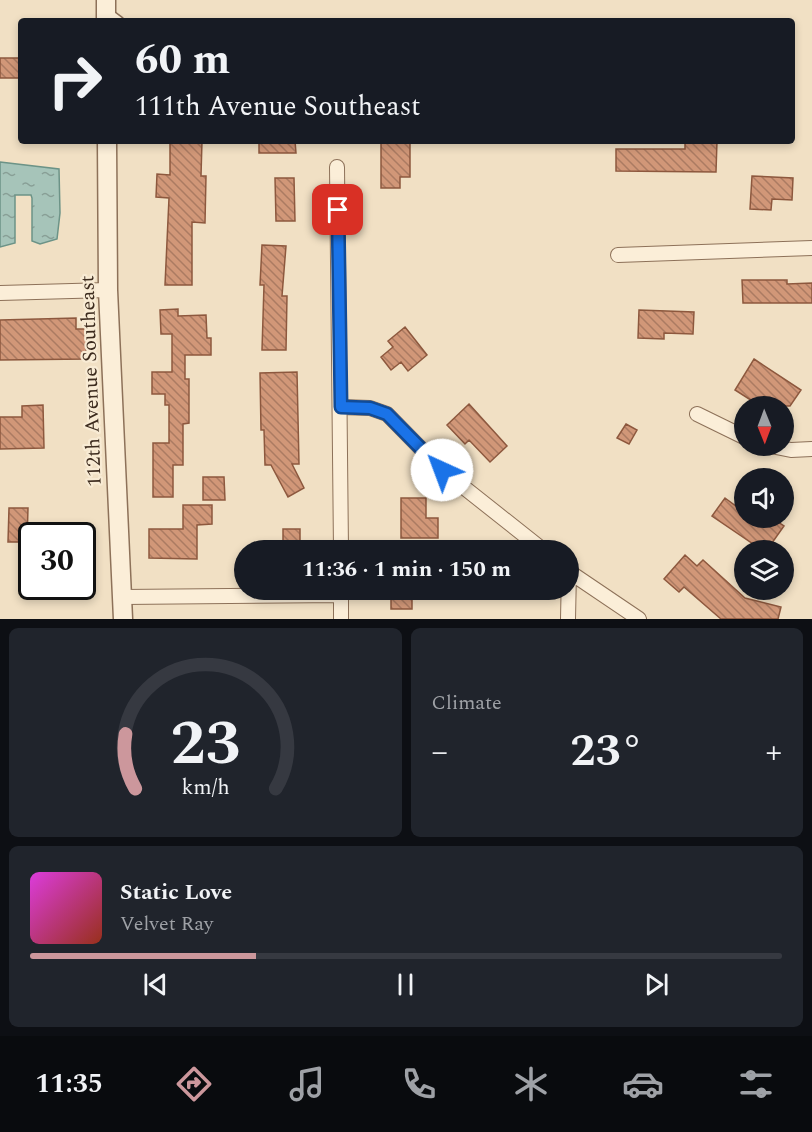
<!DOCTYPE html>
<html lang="en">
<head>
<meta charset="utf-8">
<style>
	:root { --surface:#171b24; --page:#20242c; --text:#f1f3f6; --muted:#9ea1a6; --line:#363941; --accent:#cc979c }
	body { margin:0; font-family:Spectral,serif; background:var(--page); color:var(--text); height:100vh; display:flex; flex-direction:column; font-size:22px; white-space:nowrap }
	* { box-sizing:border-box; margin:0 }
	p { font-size:20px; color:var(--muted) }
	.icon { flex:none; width:33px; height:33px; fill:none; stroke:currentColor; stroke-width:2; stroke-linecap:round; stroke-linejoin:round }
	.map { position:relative; height:619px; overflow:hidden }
	.details { display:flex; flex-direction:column; gap:9px; padding:9px; background:#0d0f14; flex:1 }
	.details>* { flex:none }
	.hud { position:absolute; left:18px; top:18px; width:777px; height:126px; border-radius:6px; box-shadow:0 3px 9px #0003; background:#171b24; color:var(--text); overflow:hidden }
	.needle { width:39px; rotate:179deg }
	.controls { position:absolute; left:734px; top:396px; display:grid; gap:12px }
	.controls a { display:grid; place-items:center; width:60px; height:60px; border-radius:50%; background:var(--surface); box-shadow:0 3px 9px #0003; font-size:30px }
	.speed { position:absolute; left:18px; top:522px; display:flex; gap:12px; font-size:30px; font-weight:700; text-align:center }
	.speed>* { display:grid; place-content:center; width:78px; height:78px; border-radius:50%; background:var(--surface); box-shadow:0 3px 9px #0003; line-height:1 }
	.speed .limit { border:3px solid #111; border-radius:9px; background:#fff; color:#111 }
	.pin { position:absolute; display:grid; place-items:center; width:51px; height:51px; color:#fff; margin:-26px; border-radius:12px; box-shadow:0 3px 9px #0006 }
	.me { position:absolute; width:66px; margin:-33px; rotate:317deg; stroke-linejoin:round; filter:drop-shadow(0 0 4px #0008) }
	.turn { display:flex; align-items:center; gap:21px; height:126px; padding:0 18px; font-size:27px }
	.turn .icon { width:78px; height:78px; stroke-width:2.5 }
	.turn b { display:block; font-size:42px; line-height:51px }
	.big { font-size:45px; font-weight:700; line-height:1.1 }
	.details .card { flex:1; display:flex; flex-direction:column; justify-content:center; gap:9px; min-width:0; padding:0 21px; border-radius:9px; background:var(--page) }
	.details .dial { align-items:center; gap:0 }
	.dial svg { height:156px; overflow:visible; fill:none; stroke:var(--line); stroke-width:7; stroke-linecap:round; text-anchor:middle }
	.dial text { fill:var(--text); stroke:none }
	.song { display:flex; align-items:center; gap:18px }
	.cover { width:72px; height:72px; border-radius:9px; background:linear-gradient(135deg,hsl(300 70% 55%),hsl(10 70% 35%)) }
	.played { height:6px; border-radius:3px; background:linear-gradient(90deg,var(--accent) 30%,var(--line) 30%) }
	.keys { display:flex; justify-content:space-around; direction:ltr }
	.heat { display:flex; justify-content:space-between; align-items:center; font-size:33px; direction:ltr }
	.details .tiles { flex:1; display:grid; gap:9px; grid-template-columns:1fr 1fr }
	.card:last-child { grid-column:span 2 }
	.trip { position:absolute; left:234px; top:540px; width:345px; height:60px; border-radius:30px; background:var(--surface); box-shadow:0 3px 9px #0003; font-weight:700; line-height:60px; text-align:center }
	.menu { display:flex; height:96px; justify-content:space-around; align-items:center; background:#090b0e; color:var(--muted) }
	.menu .icon { width:42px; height:42px }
	.menu .active { color:var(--accent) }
	.menu b { font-size:27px; color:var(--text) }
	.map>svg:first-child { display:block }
</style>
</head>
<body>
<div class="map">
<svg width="812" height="619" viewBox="0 0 812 619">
	<defs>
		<pattern id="water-ripples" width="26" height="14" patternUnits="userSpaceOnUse" patternTransform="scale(1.5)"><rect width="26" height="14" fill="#a6c4b9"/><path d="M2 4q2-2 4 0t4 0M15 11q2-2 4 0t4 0" fill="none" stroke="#889f96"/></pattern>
		<pattern id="building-back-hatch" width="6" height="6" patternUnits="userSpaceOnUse" patternTransform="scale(1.5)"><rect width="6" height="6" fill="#d19778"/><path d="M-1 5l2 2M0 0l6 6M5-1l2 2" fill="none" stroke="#ab7b62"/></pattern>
	</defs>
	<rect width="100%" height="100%" fill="#f1e0c4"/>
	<path fill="url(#water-ripples)" stroke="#6c9387" stroke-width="1.5" d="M0 162 59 169 60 213 57 239 40 244 32 241V198L31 195H15V243L0 247Z"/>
	<path fill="url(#building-back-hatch)" stroke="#8d583e" stroke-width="1.5" d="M0 58H21V78H0Z
		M170 141H202L201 176H206L205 223 192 222V285H165L169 198 156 197 157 174 170 175Z
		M259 141H295L296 153H259Z
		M685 141H717L716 172 616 171V149H685Z
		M381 142 410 143V177H400V188H381Z
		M752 176 793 178 792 200 772 199 771 210 750 209Z
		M275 178H294L295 221H276Z
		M262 245 286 246 282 296H287L286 350H262L264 285H260Z
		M742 280H787V284L812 283V303H743Z
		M178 309V316L206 315 207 338H211V355H185V379H189V423L183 424V465H173V497H153V443H169V405H165V394H152V372H172V334H161L160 310Z
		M639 310 694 312 693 334 664 333V339L638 338Z
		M76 318V329H86V359L0 360V320Z
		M405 327 427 355 408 371 401 362 391 370 381 357 393 347 388 341Z
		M754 359 801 390 790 406H760L735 390Z
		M297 372 299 464H292L304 488 288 497 271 465H265L264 430H261L260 373Z
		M469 404 507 446 490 462 469 440 465 444 447 425Z
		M43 405 44 448 0 449V417H22V406Z
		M626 424 637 430 629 444 617 438Z
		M203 477H224L225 500H203Z
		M401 498H426V518H438V538H401Z
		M725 498 744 512V518H772L784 526 767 550H762L712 516Z
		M183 505H212V524L197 525V559L149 558V529H183Z
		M9 508H28L27 542H8Z
		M283 529H300V550H283Z
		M685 555 697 566 703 560 745 598 781 607 778 619H721L684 587 679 592 664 579Z
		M391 590H412V609H391Z"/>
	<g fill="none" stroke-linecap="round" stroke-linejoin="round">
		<g stroke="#8d7159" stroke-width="10">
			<path id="service" d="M108 12 120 21"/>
		</g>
		<g stroke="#8d7159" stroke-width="16">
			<path id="minor" d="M337 167 341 550
				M618 255 812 248
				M0 293 108 290
				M341 407 370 408 387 414 442 470 543 550
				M697 414 744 437
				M771 446 791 450 812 449
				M568 571 639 619
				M123 597 341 595
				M341 619V590
				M568 619 569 571"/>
		</g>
		<g stroke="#8d7159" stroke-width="21">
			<path id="tertiary" d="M106 0V21
				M107 141 108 290 123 619"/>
		</g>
		<use href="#service" stroke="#fbeed8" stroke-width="7"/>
		<use href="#minor" stroke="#fbeed8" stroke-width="14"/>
		<use href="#tertiary" stroke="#fbeed8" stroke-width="18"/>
	</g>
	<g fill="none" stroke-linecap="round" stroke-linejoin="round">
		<g stroke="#114b97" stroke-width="15">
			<path id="route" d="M338 210 341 407 370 408 387 414 442 470"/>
		</g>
		<use href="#route" stroke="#1a73e8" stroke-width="10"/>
	</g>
	<g text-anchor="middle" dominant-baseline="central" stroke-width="4.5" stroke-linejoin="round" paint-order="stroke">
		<g font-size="20" fill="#3c2b1e" stroke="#f8ebd4">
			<text transform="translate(91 381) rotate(-92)">112th Avenue Southeast</text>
		</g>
	</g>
</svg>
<div class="controls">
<a><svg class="needle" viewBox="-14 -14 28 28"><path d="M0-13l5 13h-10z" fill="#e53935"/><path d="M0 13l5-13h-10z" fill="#9ea1a6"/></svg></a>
<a><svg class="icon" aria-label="sound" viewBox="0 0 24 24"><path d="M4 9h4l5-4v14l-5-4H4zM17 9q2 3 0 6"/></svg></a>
<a><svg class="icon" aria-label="layers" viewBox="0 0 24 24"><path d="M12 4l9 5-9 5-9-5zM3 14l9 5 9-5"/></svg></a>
</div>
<div class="speed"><div class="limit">30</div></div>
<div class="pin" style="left:338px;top:210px;background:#d93025"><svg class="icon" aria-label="arrive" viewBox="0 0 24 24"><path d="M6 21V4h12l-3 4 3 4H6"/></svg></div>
<svg class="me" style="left:442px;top:470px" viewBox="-20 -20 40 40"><circle r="19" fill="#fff"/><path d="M0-13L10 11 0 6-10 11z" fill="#1a73e8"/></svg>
<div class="trip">11:36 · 1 min · 150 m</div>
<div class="hud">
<div class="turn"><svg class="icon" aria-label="right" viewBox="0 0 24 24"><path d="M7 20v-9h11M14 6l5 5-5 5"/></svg><div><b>60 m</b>111th Avenue Southeast</div></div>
</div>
</div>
<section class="details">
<div class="tiles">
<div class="card dial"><svg viewBox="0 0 100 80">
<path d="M14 69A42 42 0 1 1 86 69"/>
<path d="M14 69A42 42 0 0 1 9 41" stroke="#cc979c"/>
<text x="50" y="56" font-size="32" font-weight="700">23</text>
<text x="50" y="72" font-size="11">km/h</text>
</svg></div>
<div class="card"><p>Climate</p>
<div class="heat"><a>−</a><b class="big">23°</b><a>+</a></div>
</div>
<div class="card">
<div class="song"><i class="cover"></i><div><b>Static Love</b><p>Velvet Ray</p></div></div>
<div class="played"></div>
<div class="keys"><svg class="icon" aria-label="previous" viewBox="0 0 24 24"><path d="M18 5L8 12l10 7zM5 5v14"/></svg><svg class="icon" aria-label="pause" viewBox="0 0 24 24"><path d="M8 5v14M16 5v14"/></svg><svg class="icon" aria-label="next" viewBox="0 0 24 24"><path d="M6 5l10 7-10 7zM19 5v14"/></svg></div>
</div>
</div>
</section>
<nav class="menu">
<b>11:35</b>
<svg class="icon active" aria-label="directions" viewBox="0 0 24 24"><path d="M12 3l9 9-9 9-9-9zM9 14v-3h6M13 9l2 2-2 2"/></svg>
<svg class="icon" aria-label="music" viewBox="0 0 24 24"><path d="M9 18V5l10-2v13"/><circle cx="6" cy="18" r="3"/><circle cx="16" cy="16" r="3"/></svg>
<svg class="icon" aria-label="phone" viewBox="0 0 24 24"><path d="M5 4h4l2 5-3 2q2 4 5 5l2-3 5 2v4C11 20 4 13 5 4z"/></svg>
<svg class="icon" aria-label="climate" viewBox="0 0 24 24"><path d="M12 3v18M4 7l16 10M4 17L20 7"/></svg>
<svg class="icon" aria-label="car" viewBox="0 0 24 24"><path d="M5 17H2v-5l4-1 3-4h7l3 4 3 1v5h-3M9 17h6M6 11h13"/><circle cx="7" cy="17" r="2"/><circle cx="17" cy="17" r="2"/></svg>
<svg class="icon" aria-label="filters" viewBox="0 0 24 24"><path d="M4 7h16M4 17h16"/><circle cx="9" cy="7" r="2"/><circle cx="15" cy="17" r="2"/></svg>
</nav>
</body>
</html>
